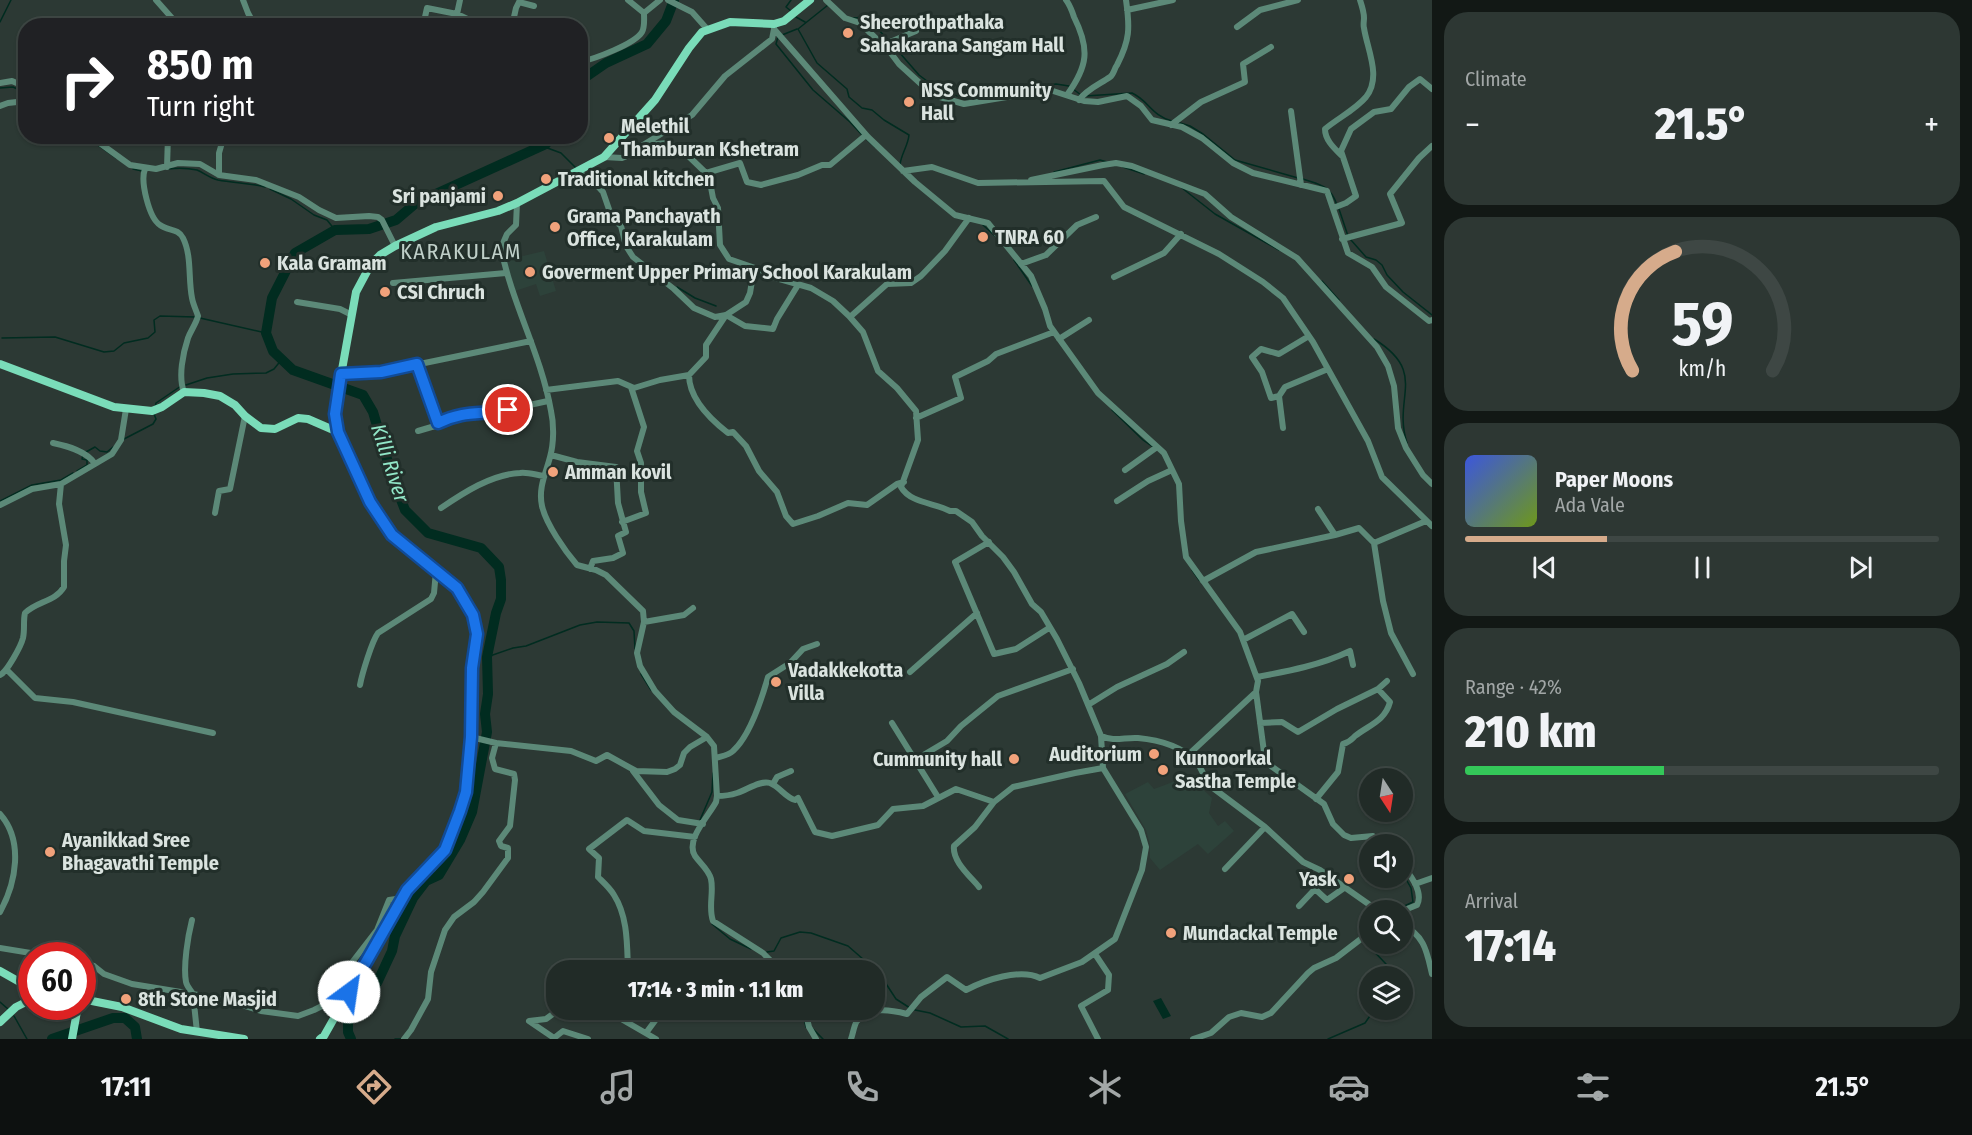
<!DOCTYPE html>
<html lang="en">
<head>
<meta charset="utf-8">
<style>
	:root { --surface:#212b27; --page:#2d3733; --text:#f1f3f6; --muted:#a2a7a7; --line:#3e4744; --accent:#d6ab8b }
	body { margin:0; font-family:"Fira Sans Condensed",sans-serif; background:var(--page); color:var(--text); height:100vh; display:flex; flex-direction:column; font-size:22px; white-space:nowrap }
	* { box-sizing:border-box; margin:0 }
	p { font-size:20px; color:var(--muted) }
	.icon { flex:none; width:33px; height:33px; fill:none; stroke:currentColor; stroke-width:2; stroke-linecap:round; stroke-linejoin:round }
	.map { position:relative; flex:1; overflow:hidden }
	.side { display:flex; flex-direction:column; gap:12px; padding:12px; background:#121815; width:540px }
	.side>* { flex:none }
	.banner { position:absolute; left:18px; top:18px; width:570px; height:126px; border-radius:24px; box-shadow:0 2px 4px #0004,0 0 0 2px var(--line); background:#202124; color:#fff; overflow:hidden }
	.needle { width:39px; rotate:168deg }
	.buttons { position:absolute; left:1359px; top:768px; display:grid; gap:12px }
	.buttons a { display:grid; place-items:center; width:54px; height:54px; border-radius:50%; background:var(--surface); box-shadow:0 2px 4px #0004,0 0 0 2px var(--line); font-size:30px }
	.speed { position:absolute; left:18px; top:942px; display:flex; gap:12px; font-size:30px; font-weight:700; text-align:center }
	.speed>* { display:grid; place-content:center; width:78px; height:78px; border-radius:50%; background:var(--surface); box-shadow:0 2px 4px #0004,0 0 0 2px var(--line); line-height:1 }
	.speed .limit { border:9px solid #d22; background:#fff; color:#111 }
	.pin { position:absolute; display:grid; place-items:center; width:51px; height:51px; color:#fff; margin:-26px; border:3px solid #fff; border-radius:50%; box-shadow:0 2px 6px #0007 }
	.me { position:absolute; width:66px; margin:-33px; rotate:31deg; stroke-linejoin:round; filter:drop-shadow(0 0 4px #0008) }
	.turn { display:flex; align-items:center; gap:21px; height:126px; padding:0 30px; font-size:27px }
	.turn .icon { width:78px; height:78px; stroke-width:2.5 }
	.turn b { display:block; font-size:42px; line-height:51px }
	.big { font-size:45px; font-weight:800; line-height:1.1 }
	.side .widget { flex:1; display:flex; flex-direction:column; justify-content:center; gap:9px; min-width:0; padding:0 21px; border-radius:24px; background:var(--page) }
	.side .dial { align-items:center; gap:0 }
	.dial svg { height:156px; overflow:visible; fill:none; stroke:var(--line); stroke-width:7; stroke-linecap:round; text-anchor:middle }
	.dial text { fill:var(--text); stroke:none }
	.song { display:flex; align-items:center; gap:18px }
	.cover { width:72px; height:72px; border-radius:9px; background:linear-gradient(135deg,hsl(230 70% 55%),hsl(80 70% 35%)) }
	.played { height:6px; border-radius:3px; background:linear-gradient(90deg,var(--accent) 30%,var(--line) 30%) }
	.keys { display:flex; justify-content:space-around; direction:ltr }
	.heat { display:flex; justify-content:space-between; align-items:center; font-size:33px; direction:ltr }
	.charge { height:9px; border-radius:4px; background:linear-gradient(90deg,#34c759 42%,var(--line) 0) }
	.trip { position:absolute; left:546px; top:960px; width:339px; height:60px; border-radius:24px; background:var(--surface); box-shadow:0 2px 4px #0004,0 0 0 2px var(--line); font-weight:800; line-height:60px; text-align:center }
	.tabs { display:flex; height:96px; justify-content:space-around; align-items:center; background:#0d1110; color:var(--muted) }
	.tabs .icon { width:42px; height:42px }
	.tabs .on { color:var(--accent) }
	.tabs b { font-size:27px; color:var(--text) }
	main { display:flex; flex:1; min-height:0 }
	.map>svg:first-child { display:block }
</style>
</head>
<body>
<main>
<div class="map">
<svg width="1432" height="1039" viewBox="0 0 1432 1039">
	<rect width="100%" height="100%" fill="#2c3934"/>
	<path fill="#2d423a" d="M544 251 556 291 540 296 536 284 515 291 506 260Z
		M1189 776 1212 798 1209 813 1218 826 1225 821 1234 831 1208 854 1198 844 1160 870 1150 858V845L1146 830 1125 794 1148 782 1154 789Z"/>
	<path fill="#012c20" d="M1161 998 1171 1016 1163 1019 1153 1001Z"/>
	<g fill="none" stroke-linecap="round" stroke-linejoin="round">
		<path stroke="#012c20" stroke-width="1.5" d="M828 5 798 29 817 63 847 89 849 97 862 108 872 110 884 120 909 135C908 146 901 154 900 165
			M791 11 786 7 791 0
			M796 17 805 22
			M853 18 867 17 889 41
			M0 22 11 0
			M782 35 797 29
			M778 37 776 44 813 90 850 122 862 135
			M892 44 919 75 935 87 965 99 1056 84 1069 86
			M0 88 13 87 26 93
			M1073 89 1081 95
			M1085 96 1132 93C1148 100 1152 116 1172 121
			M1177 122 1190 126 1203 134 1235 160 1298 178
			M85 136 116 158
			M865 138 875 147
			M542 146 561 153 576 168
			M1123 167 1144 174
			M133 169 142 171
			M168 169C177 168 187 168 197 170 204 173 210 178 218 180 234 183 250 183 265 187
			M1054 172 1100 160 1107 162
			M1303 179C1321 185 1330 185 1337 205
			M1182 188 1215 214 1279 250
			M270 189 291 199 314 215 327 220 335 230
			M1339 209 1348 236
			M983 225 995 236
			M1351 240 1366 257 1376 260 1382 265 1387 275 1403 292 1432 315
			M1014 260 1032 286
			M1322 281 1339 300
			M677 287 695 298 716 306
			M200 318 266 333
			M2 338 55 337 104 352 114 351 124 343 148 338 155 332 154 320 160 316 195 317
			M1374 339C1429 373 1392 397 1407 443
			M186 385 207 378 233 374 266 373 274 369 282 359
			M155 407 156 403 181 386
			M1112 410 1143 440 1153 447
			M124 439 153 424 156 419 154 414
			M86 452 95 447 100 451 107 452 113 447
			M77 471 87 465V460L82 459 83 455
			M0 501 32 485 61 480 73 473
			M1192 570 1199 580
			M487 657 513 648 526 646 580 625 597 622 629 623 634 631 635 649
			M641 674 651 690
			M700 820 712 792 713 773
			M1396 910 1413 902 1411 888 1402 872
			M712 924 730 939 751 949
			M1360 935 1370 927
			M1365 942 1386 964 1390 976
			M767 952 774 951 781 938 800 932 811 933 848 946 879 973 896 999 910 1008
			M0 1002 8 1009
			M802 1010 806 1027
			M915 1010 930 1013 961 1027 985 1026 1008 1039
			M14 1016 27 1039
			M813 1029 823 1039
			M395 1039H401
			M1328 1039 1365 1023 1374 1010"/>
		<path stroke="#012c20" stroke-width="10" d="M580 81 606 63 647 44 666 21 674 0
			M52 1039 113 1018H125L135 1027 137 1039
			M351 1039 348 1032V1019L368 998 378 981 392 951 395 936 413 898 426 881 439 875 460 840 472 812 487 732 485 714 488 694 487 657 496 613 501 599V580L499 567 481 548 428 533 405 510 392 476 373 412 363 395 293 370 273 351 266 333 272 298 295 253 335 230 369 229 396 220 416 203 546 144 551 136"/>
		<path stroke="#5c8978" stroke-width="6" d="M156 0 179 26
			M243 0 248 13 255 26
			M628 0 644 13 660 0
			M668 0 692 12 708 30
			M826 0 845 18 860 23 890 52 899 64 933 95 964 104 1050 90 1084 101 1098 102 1127 96 1141 106 1152 120 1182 127 1202 138 1233 163 1253 173 1327 191 1348 253 1372 267 1386 287 1429 321 1432 320
			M1066 0C1070 5 1072 11 1074 17 1090 49 1088 66 1067 95
			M1127 10 1173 0
			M457 14 460 0
			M774 24V29L868 137 915 182 955 215 988 223 1031 276 1045 309 1050 326 1098 393 1164 453 1179 484 1181 521 1186 557 1240 632 1258 681 1256 692 1187 756
			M423 26 427 8 457 14 482 26
			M512 26 516 8 519 2 534 6
			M1237 27 1260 10 1298 0
			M883 45 916 31
			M580 62C594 59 635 44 642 32 645 27 644 19 644 13
			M0 83 12 81 26 87
			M1079 100C1087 89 1100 84 1110 77 1114 74 1114 69 1117 65 1130 40 1130 28 1126 0
			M0 106 8 103 26 101
			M1291 111 1301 185
			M1171 125 1201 102 1245 82 1243 64 1271 47
			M90 136 130 165 156 169 178 163 200 164 219 175 256 180 299 197 319 210 336 218 369 216 378 217 382 220 395 246
			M643 145 692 115 725 76 772 39 774 29
			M1342 156C1334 148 1325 140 1325 129 1338 118 1355 110 1366 97 1382 77 1367 49 1364 28 1363 25 1364 21 1364 18 1364 12 1362 6 1360 0
			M604 157 622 158 656 144 667 143 680 148 706 173 710 182 713 198 718 208 720 245 729 259 761 270 776 278 811 288 833 301 849 316 863 332 878 371 897 388 916 411 918 440 901 487C910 503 935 503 950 511H956L972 522 982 536 1003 557 1014 572 1032 604 1041 612 1057 639 1079 683 1101 736 1103 768 1141 830 1146 847 1142 870 1115 939 1082 962 1040 978C1020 968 985 980 966 990L947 977 921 997 907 1014C891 1010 870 1006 857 1021 854 1025 853 1034 851 1039
			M167 167 168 136
			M145 169C140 181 149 218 160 225 168 231 178 228 183 238 192 256 188 278 192 298 193 304 196 310 198 316 196 324 191 330 188 338 183 353 178 377 184 392
			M903 171 932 167 978 183 1104 181 1124 207 1219 254 1263 282 1283 298 1313 342 1368 441 1382 477 1432 526
			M578 172 593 181 603 192 612 218 621 226 626 246 633 257 674 289 694 308 715 317 726 315 746 302 750 293 754 269
			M706 173 740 163 747 182 761 185 798 175 822 165H830L866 135
			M219 175V153L224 136
			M1031 180 1103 165 1116 163 1132 166 1205 194 1231 217 1297 258 1377 347 1388 366 1394 386 1398 428 1406 448 1423 475 1432 484
			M517 203 516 225 507 234 501 248C512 304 541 354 551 411 554 424 554 443 550 457 546 473 538 488 542 506 546 524 565 551 577 565L596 570 606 575 643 611 644 622 637 653 640 666 655 691 674 712 707 737 714 746 717 796 716 802C708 817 685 840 695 856 700 863 709 870 711 879 714 893 708 907 713 921L763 953
			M1333 208 1346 203 1356 196 1341 151 1351 129 1374 112 1391 109 1409 87 1420 79 1432 89
			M1342 239 1402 223 1390 194 1419 158 1432 146
			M1021 264 1046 255 1077 225 1096 217
			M1114 277 1164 253 1181 234
			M393 283 506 273
			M297 302 340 309 352 315
			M850 317 887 284 911 283 921 276 945 251 969 218
			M1059 339 1089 320
			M417 364 438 423
			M341 374 381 372 531 341
			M689 375 706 357V345L726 315 745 326 773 329 777 319 798 285
			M546 390 618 381 634 388 660 380 689 375C689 399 710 419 728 433L733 432 746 446 759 471 777 492 786 516 793 524 818 516 848 503 867 505 897 484 904 482
			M1279 396 1271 398 1262 372 1252 357 1261 349 1279 354 1309 336
			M916 418 961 398 955 377 988 361 996 354 1054 332
			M1283 428 1279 396 1285 387 1328 369
			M418 431 435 426 449 417 467 412 492 413 548 401
			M53 443C67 446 87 451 95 464
			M551 455 577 462 616 467 618 503 626 532 618 536 623 553 613 558 593 561 590 569
			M1125 470 1157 447
			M1117 501 1148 481 1172 470
			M0 505 32 489 61 484 112 454 121 440 126 409
			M441 508C463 493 492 474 520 473 528 472 536 475 544 476
			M215 513 219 491 230 489 245 416
			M622 522 646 513 641 492V463L637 451 644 427 631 387
			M1335 535 1359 528 1374 543 1383 601 1391 633 1413 674
			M989 542 955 562 994 654 1016 649 1049 628
			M1374 543 1426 521
			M1203 581 1256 552 1335 535 1318 509
			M644 622 684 615 693 608
			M1243 640 1292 614 1304 632
			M7 670 35 698 73 702 213 733
			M910 672 977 613
			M0 675C7 672 21 646 23 638 25 629 23 621 25 613 37 601 55 602 64 587V561L66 545 59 504 61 484
			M1257 677C1289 671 1321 665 1350 651L1353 665
			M360 685C362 674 372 641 378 633L431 599 434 593 436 571
			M1256 692 1264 752 1271 766 1324 804 1333 824 1344 835 1351 838 1373 836 1381 844
			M1088 705 1117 687 1167 664 1184 652
			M892 723 938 797
			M1260 723 1282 722 1298 732 1337 709 1378 689 1387 681
			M1101 736C1114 742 1125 737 1138 738 1159 740 1180 746 1195 760 1201 766 1204 779 1213 788L1265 827 1303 862 1320 870 1377 910
			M471 737 496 743 571 751 596 761 607 755 636 771 667 772 675 769 680 765 684 753 690 747 707 737
			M716 758C722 756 729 755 733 751 750 736 762 698 768 677L790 663 803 649 817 644
			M915 760 947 741 961 726 998 696 1073 669
			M633 771 659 805 678 820 703 824
			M773 784 777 777 791 771
			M717 796C724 796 731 795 737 793 747 790 760 780 770 783 780 787 785 797 795 800L798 798 815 832 832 836 878 825 893 809 923 806 956 789 994 802 1013 787 1075 773 1103 768
			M1316 799 1338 772 1343 744C1350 742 1351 740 1355 736 1369 725 1385 721 1390 702L1378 689
			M0 814C24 841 16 883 0 912
			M1402 864C1410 875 1424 892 1417 905L1402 911
			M1225 869 1265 827
			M1415 884 1432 878
			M979 887C970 876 952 861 954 846L975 827 994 802
			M1299 906 1315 889 1327 900 1344 888
			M192 920C188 936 183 966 186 982 187 987 191 990 193 994L232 1002 261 1011 298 1016 314 1010 332 1001 350 965 377 930 389 900 403 898
			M1402 925C1425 935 1427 953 1432 974
			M0 948 49 956
			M764 954 780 970
			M1095 954 1109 975 1108 990 1081 1006 1098 1039
			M82 963 94 966 104 974 132 984 193 994 197 1032
			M628 970C627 945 628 917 614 895 610 888 603 882 598 877L599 858 589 849 627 820 644 831 695 837
			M805 1010 809 1027 816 1039
			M646 1033 657 1018 655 1010
			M404 1039 411 1030 428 999 431 972 445 930 454 917 474 902 483 892 508 858V848L501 846 499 841 510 826 515 780 514 774 495 769 492 758 496 743
			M588 1039 563 1031 554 1038 529 1021 546 1019 557 1011 616 1016 656 1039
			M1193 1039 1211 1033 1229 1017 1241 1013 1262 1017 1271 1013 1308 973 1314 968 1336 958 1370 932"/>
		<path stroke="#7adcb9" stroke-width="8" d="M0 364 114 407 152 411 162 407 184 392 204 393 220 396 235 405 245 416 261 428 275 429 298 418 308 419 338 432
			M0 971 32 989
			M82 999 122 1007 181 1029 244 1039
			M0 1022 16 1007 32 999
			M72 1039 78 1006
			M320 1039 324 1036 407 890 445 850 460 811 466 792 471 737 472 668 477 634 473 615 457 588 405 548 392 535 382 521 370 502 338 432 335 414 336 403 356 292 371 264 380 255 395 246 436 227 498 211 517 203 604 157 655 100 689 48 702 32 730 22 774 24 784 21 810 0"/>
	</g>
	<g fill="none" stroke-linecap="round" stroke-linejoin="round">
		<g stroke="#114b97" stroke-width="15">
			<path id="route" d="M349 992 407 890 445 850 460 811 466 792 471 737 472 668 477 634 473 615 457 588 392 535 370 502 338 432 335 414 341 374 381 372 417 364 438 423C464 410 481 415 508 410"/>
		</g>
		<use href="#route" stroke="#1a73e8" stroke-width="10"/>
	</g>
	<g fill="#f1a27b" stroke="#222f2a" stroke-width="2">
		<circle cx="848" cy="33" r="6"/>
		<circle cx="909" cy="102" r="6"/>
		<circle cx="609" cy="138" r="6"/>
		<circle cx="546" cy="179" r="6"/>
		<circle cx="498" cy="196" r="6"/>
		<circle cx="555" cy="227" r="6"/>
		<circle cx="983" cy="237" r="6"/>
		<circle cx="265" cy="263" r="6"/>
		<circle cx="530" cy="272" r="6"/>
		<circle cx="385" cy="292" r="6"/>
		<circle cx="553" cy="472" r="6"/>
		<circle cx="776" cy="682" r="6"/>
		<circle cx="1154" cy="754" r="6"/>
		<circle cx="1014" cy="759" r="6"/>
		<circle cx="1163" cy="770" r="6"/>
		<circle cx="50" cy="852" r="6"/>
		<circle cx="1349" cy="879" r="6"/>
		<circle cx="1171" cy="933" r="6"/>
		<circle cx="126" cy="999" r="6"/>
	</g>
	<g text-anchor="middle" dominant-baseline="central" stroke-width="6" stroke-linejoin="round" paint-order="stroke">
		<g font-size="20" font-weight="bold" fill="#dae3df" stroke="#222f2a" text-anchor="start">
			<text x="860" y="22">Sheerothpathaka<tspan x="860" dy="23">Sahakarana Sangam Hall</tspan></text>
			<text x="921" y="90">NSS Community<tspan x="921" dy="23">Hall</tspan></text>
			<text x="621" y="126">Melethil<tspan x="621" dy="23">Thamburan Kshetram</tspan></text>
			<text x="558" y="179">Traditional kitchen</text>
			<text x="486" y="196" text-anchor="end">Sri panjami</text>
			<text x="567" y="216">Grama Panchayath<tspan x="567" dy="23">Office, Karakulam</tspan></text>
			<text x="995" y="237">TNRA 60</text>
			<text x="277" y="263">Kala Gramam</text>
			<text x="542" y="272">Goverment Upper Primary School Karakulam</text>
			<text x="397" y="292">CSI Chruch</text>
			<text x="565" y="472">Amman kovil</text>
			<text x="788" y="670">Vadakkekotta<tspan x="788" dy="23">Villa</tspan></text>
			<text x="1142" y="754" text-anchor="end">Auditorium</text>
			<text x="1175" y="758">Kunnoorkal<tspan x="1175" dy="23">Sastha Temple</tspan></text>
			<text x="1002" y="759" text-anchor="end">Cummunity hall</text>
			<text x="62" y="840">Ayanikkad Sree<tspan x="62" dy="23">Bhagavathi Temple</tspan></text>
			<text x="1337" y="879" text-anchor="end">Yask</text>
			<text x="1183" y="933">Mundackal Temple</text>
			<text x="138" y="999">8th Stone Masjid</text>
		</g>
		<g font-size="21" font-style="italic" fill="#92e7c8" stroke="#222f2a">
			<text transform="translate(390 463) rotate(72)">Killi River</text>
		</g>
		<g font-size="22" letter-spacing="1.5" fill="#bfcfc8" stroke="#222f2a">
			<text x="461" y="251">KARAKULAM</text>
		</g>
	</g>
</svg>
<div class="buttons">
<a><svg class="needle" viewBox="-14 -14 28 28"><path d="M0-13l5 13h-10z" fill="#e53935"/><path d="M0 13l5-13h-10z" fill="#a2a7a7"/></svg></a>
<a><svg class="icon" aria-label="sound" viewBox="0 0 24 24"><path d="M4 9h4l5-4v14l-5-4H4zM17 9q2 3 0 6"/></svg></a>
<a><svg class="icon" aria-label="search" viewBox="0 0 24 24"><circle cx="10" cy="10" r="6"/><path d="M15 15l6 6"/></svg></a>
<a><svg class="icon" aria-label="layers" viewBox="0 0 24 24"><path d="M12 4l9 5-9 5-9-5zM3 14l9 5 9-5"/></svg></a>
</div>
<div class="speed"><div class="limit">60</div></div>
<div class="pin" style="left:508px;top:410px;background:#d93025"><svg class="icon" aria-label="arrive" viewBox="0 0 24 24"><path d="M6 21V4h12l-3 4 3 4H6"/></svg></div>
<svg class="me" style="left:349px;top:992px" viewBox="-20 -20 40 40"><circle r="19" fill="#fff"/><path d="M0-13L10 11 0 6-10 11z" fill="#1a73e8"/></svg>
<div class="trip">17:14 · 3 min · 1.1 km</div>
<div class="banner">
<div class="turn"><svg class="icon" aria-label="right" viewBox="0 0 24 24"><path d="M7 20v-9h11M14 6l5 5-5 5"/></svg><div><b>850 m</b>Turn right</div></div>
</div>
</div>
<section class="side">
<div class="widget"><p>Climate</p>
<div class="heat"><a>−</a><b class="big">21.5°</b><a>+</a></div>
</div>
<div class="widget dial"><svg viewBox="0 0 100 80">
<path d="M14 69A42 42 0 1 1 86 69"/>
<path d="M14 69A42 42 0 0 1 36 8" stroke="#d6ab8b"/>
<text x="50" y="56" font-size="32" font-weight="700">59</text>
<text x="50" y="72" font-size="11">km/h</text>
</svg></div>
<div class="widget">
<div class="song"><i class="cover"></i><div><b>Paper Moons</b><p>Ada Vale</p></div></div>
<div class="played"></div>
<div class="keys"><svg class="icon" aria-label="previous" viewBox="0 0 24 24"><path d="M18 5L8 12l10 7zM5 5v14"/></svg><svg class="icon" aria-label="pause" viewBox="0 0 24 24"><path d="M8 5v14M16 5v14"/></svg><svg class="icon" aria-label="next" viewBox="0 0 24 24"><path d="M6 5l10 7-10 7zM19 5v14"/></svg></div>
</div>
<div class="widget"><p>Range · 42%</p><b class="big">210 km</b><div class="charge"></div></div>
<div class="widget"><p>Arrival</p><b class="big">17:14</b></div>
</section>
</main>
<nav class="tabs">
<b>17:11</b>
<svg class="icon on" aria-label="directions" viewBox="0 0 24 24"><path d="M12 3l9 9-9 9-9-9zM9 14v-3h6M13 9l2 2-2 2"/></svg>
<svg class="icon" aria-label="music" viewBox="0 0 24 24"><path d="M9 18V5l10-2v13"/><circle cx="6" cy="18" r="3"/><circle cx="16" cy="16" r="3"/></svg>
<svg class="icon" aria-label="phone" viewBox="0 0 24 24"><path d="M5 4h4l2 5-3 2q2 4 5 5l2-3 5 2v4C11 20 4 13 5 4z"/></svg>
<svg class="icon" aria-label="climate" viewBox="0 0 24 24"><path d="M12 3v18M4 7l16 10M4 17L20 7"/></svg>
<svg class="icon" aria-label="car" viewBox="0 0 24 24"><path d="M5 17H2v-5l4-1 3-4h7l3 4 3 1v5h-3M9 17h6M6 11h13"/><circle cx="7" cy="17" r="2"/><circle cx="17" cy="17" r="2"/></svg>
<svg class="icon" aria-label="filters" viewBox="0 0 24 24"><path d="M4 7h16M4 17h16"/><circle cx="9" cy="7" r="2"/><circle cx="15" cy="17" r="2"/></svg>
<b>21.5°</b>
</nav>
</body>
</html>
